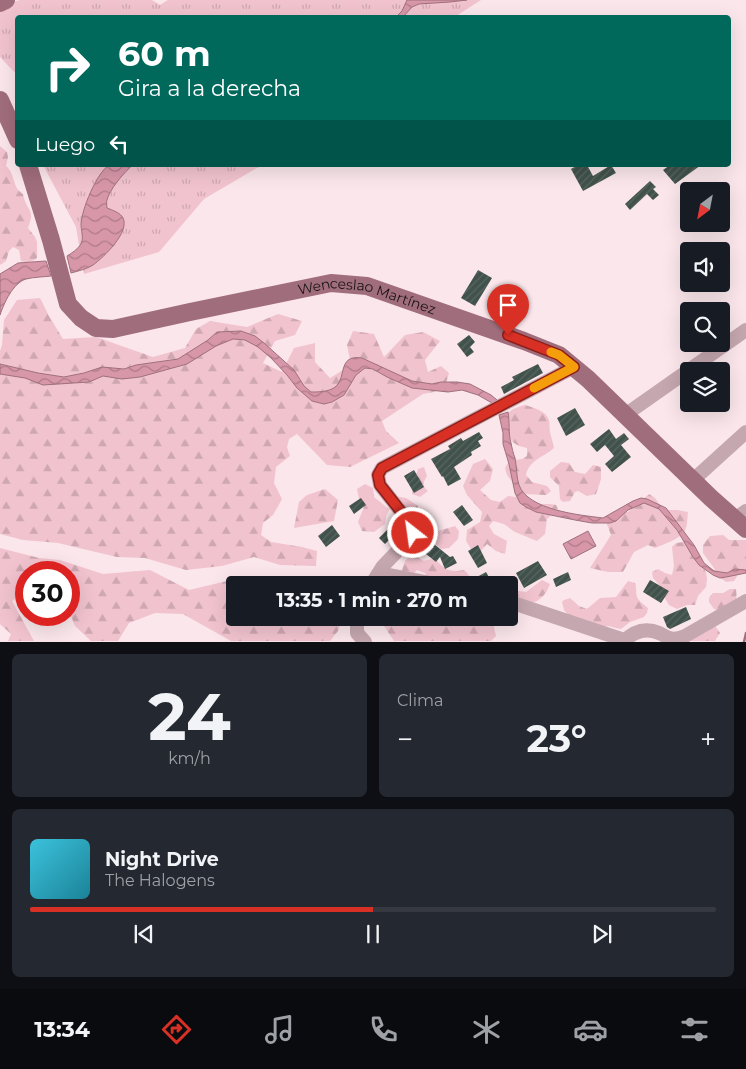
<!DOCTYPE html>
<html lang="es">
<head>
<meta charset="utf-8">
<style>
	:root { --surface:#171b24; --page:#242831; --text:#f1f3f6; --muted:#9ea1a6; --line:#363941; --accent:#d93025 }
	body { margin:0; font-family:Montserrat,sans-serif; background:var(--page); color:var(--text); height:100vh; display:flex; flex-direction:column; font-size:19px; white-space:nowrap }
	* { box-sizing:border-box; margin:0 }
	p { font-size:16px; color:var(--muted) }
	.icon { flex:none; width:28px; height:28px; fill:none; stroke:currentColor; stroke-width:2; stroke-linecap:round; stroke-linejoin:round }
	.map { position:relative; height:642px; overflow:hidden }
	.details { display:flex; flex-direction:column; gap:12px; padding:12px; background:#0d0f14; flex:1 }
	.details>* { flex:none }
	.hud { position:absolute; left:15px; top:15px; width:716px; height:152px; border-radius:5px; box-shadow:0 5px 20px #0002; background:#00695c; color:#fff; overflow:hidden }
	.needle { width:32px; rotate:212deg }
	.buttons { position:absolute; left:680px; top:182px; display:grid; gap:10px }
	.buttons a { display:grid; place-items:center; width:50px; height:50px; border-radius:5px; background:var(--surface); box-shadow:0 5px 20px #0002; font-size:25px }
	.speed { position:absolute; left:15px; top:561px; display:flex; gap:10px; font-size:25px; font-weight:700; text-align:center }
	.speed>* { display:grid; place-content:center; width:65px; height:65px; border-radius:50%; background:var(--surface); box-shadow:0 5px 20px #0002; line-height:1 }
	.speed .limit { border:8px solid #d22; background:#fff; color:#111 }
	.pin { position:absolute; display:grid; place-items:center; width:42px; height:42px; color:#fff; margin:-51px -21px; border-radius:50% 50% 50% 0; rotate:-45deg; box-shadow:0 0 5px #0007 }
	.pin .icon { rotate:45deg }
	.me { position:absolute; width:55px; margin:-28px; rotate:330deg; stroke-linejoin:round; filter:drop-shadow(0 0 4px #0008) }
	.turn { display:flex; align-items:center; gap:18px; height:105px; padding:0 20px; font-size:22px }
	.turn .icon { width:65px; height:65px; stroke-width:2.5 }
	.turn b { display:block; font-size:35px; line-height:42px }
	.then { display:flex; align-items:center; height:48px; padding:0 20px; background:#0003; gap:10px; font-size:19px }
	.big { font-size:38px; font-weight:700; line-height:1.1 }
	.details .card { flex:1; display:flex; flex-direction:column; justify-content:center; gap:8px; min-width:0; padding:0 18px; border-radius:8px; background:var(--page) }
	.details .dial { align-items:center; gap:0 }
	.dial b { font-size:65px; line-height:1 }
	.song { display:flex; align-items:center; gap:15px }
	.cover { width:60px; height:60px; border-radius:8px; background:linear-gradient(135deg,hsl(190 70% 55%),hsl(190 70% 35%)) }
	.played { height:5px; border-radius:2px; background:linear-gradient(90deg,var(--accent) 50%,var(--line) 50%) }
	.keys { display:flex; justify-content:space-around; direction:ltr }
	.heat { display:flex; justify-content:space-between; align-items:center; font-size:28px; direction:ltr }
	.details .tiles { flex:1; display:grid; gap:12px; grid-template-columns:1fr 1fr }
	.card:last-child { grid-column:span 2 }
	.trip { position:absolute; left:226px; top:576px; width:292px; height:50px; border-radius:5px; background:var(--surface); box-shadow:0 5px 20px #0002; font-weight:700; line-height:50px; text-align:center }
	.dock { display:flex; height:80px; justify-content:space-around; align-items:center; background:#090b0e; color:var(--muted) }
	.dock .icon { width:35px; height:35px }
	.dock .on { color:var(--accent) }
	.dock b { font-size:22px; color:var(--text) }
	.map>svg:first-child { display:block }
</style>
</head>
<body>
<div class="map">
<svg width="746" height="642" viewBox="0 0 746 642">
	<defs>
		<pattern id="grass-tufts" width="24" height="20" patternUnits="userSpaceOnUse" patternTransform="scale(1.25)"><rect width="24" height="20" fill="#f1c3cf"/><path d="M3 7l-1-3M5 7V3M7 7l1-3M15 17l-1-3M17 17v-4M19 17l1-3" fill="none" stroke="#cea7b1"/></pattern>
		<pattern id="forest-firs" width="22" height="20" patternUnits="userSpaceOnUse" patternTransform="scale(1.25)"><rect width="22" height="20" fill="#f1c3cf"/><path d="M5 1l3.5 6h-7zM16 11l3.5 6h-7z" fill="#cea7b1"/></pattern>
		<pattern id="water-waves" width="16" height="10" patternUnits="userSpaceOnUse" patternTransform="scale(1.25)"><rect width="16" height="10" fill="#d797a9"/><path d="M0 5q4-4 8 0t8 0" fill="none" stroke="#ae7a89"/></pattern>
		<pattern id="building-hatch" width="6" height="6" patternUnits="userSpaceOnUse" patternTransform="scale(1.25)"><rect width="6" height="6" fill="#41514b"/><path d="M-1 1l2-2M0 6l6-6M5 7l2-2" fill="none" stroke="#596661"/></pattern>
	</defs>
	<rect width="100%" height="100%" fill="#fae6eb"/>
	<path fill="url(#grass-tufts)" d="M20 0H152L160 5 168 0H481L453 18H18L17 75 0 57V10L3 5Z
		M43 165H262L204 199 159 252 84 274 76 227Z"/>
	<path fill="url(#forest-firs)" d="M0 146 7 152 8 157 6 166C16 174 11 186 23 194 26 211 36 208 28 228L35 237 37 242V258C32 262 28 263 21 261L19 250 13 247 9 251 6 261 0 265Z
		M40 298 49 316 63 339 96 337 153 357 185 348 196 329 210 321 247 327 278 314 302 321 295 335 275 341 263 363 282 372 294 348 315 343V362L330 378 351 365 347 345 353 331 374 334 384 357 405 335 423 332 440 341 425 360 428 372 441 366 449 373 444 390 423 394 382 421 386 431 399 443 350 467 327 465 297 434 289 439 287 447 290 456 276 467 274 483 282 499 273 515 263 523 261 535 271 542 302 547 317 551 316 566 280 565 254 557 222 566 186 570 145 558 117 557 58 543 23 540 0 534V351L2 345 4 320 17 300Z
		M525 405C534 408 545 410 549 420 550 424 549 428 550 432 551 437 553 442 554 448 544 457 529 460 526 475L532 482 547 486 551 491 546 495 525 494 518 490 507 475 505 468 509 461 522 459 527 456V448C514 445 508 441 507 427 506 424 505 421 506 418 507 410 518 407 525 405Z
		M485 459 493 469 490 481 480 490 491 500 500 502 508 496 521 498 539 504H550L556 505 558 509 547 519 545 534 537 541 515 532 504 524 493 521 489 526 494 534 507 541 505 554 496 551 487 544 479 553 473 552 466 541 467 530 480 522 482 512 467 495 463 486 473 464Z
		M561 462 569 463 575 472 585 474 593 465 601 467V479L596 494 587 496 578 491 575 492 570 501 563 502 560 499 559 486 550 477V471Z
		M424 467 427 476C423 482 422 486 428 491L420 497 412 494V487L418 469Z
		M365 484 373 488 374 497 389 509 393 496 406 498 418 506 416 514 406 520 395 514 390 509 386 516 385 524 374 532 362 531 358 522 364 507 359 499 357 489Z
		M325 489 338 500 334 521 294 528 299 502 307 495Z
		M649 494 655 498 664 510H677L688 512C687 518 688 527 684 532 678 540 664 544 655 548L648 545 634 552 623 572H608L590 568 611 535 605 519 614 511 628 512Z
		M455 526 459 531 458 539 449 548 441 549 434 542 438 531Z
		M723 535 729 540H746V571L739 573 734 581 726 582 720 577H716L714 568 703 553V545L710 536Z
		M684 542 692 545 706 572 707 579 706 587 698 596 695 605H687L677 609 669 605 663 595 661 587 653 578 652 572 658 569 665 573 672 575 674 566 672 547 676 543Z
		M0 548 39 558 60 560 103 574 150 570 189 590 227 581 239 585H235V618H342L338 631 330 641H231L183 614 155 613 129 623 118 641H91L75 626 69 611V572H26V595L21 594 12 601 34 641H8L11 634 0 624Z
		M410 556 417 557 424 561 434 558C445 569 448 573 464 570 470 575 470 578 469 585H451L442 579H428L425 573 417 570 411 576 406 575 402 570 405 561Z
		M542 580 550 584C547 593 540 602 530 603 524 604 516 601 510 600V588L512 590 526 592Z
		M628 581 635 583C637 588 635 594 638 599 641 603 645 605 648 608L647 613 644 617 630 622 621 629 616 628 609 626 603 627 570 617 564 610 562 602 564 600 570 598 579 606 587 609 600 598 616 597Z
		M730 589H736C738 603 734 605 723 612L714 609 709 602V598L713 593H723Z
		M403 618H492L496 636 491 641H394L382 623Z
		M712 621 720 633 715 641H689Z"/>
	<path fill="url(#water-waves)" stroke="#9f707d" d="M407 0H467L450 2 419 4 412 7 403 17H396L402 11Z
		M109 165H133C125 171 109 190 107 200 106 202 107 206 107 208 112 210 121 213 123 218 130 232 104 257 93 265 87 269 78 271 71 273L67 256C72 253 78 249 81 244 84 238 81 230 81 224 82 209 96 174 109 165Z
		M46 261 51 276C43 277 34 277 26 279 13 283 4 303 0 315V274L18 263Z
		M241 331 255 336 264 343 294 370 304 386 311 392C317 392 325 392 332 389 349 381 335 354 362 358L412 381 432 384 441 382H457L470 384 491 395 497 400 492 403 478 395 462 390 448 392 412 388 387 377 373 369 365 368 356 375 344 395 332 402 324 404 312 401 297 388 287 375 271 358 258 347 245 340 233 339 216 346 187 364 140 377 122 379 103 376 89 382 43 385 25 378 0 374V364L38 373 64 377 84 373 102 367 124 369 136 365 178 359 208 340 217 332Z
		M508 412C510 422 508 433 511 443 512 448 513 453 515 458 517 467 516 476 519 485 528 510 579 515 603 518L633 501 641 498 647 499 666 508 694 545 704 563 714 571 727 573 735 569 746 570V573L726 577 720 578 713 575 699 565 693 557 677 530 659 509 644 503 628 510 616 521 610 523H592L575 520 536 512 526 507 520 503 515 493 509 464 503 444V433L499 415Z
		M588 531 596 546 571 559 563 544Z"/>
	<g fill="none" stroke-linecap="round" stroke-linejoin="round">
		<path stroke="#9f707d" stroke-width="2.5" d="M744 642 746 633"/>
	</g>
	<path fill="url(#building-hatch)" d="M578 165H587L593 176 611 165 616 173 583 191 571 169Z
		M670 165H701L675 184 663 170Z
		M650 181 656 187 653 189 659 195 653 200 647 194 630 210 625 204Z
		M478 270 492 278 475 306 461 298Z
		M469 335 475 342 470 347 474 352 467 357 457 344Z
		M538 364 543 373 504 394 501 387 514 380 512 377Z
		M575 408 585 425 566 436 557 418Z
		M609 429 616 439 624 433 629 439 621 445 631 457 612 472 605 464 614 456 605 445 597 452 590 444Z
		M479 432 483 438 478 441 481 446 471 452 472 455 454 467 461 479 448 486 443 476 442 477 431 459 450 449 448 446 461 438 463 441Z
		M414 470 424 487 414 493 404 476Z
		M361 498 366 505 354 514 349 506Z
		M462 505 473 520 464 526 453 512Z
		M393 524 399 530 385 544 379 538Z
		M332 525 340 536 326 547 318 536Z
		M424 536 450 557 453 556 457 563 445 569 440 557 436 562 416 546Z
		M478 545 487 563 478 568 468 551Z
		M538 561 547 575 524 588 516 573Z
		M486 572 490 579 481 584 477 577Z
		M568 572 571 580 556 587 553 579Z
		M650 580 669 591 661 603 643 592Z
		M686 607 691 619 670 629 667 627 663 617Z"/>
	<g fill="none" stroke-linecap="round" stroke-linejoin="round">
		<path stroke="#c5a7af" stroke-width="14" d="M625 415 746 330
			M692 481 746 432
			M735 519 746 511
			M379 573 441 585
			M371 585 383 566 411 537 413 533V527L380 485 378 475 382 468 574 367
			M510 602 624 640
			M357 618V633L365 642
			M623 642C633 632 645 627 659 633 662 634 666 637 669 638 675 640 680 638 685 636L746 601"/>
		<g stroke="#a06d7c" stroke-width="18">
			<path d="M0 3 6 0"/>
			<path d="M0 100 18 140"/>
			<path id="s1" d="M28 165 51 240 68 304 81 318 96 328 113 329 190 312 331 283 367 286 524 341 559 355 588 379 711 498 746 529"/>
		</g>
	</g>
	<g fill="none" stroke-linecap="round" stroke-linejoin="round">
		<g stroke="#8d1f18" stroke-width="12">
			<path id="route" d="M413 533V528L410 523 380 485 378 475 382 468 574 367 559 355 508 335"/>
		</g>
		<use href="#route" stroke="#d93025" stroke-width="9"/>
		<path stroke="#f59e0b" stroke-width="9" d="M534 388 574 367 559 355 551 352"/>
	</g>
	<g text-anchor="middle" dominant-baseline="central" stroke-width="5" stroke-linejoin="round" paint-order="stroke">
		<g font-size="14" fill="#1b1416" stroke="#fff">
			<text stroke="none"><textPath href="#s1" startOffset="459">Wenceslao Martínez</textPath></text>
		</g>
	</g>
</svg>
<div class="buttons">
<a><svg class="needle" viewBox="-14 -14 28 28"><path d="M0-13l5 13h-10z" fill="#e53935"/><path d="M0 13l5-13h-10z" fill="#9ea1a6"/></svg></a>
<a><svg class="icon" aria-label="sound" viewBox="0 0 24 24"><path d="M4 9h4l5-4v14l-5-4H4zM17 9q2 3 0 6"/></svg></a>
<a><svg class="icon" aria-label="search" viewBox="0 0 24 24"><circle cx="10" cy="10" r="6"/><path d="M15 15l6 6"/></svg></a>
<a><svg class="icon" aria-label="layers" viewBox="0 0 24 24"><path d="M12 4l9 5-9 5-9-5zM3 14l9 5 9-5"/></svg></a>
</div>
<div class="speed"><div class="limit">30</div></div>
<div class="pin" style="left:508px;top:335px;background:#d93025"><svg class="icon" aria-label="arrive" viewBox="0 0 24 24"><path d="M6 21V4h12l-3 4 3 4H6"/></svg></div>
<svg class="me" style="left:413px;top:533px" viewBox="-20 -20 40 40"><circle r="17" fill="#d93025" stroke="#fff" stroke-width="3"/><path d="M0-11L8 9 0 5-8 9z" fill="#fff"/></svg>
<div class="trip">13:35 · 1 min · 270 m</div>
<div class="hud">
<div class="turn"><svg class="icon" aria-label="right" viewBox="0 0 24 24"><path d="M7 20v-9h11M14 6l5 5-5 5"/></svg><div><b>60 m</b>Gira a la derecha</div></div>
<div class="then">Luego<svg class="icon" aria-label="left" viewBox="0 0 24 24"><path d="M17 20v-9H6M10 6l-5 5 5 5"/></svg></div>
</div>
</div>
<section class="details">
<div class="tiles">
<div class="card dial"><b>24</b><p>km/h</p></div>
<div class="card"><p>Clima</p>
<div class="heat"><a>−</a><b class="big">23°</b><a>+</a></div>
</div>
<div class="card">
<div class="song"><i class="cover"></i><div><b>Night Drive</b><p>The Halogens</p></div></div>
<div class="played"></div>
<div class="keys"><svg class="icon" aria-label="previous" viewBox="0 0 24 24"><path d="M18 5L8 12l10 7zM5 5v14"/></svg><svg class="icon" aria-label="pause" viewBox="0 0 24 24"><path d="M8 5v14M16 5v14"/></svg><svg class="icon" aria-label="next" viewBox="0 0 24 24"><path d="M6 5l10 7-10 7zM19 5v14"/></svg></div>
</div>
</div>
</section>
<nav class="dock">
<b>13:34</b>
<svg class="icon on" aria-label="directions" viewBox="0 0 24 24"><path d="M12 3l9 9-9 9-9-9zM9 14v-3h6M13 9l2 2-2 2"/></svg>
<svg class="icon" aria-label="music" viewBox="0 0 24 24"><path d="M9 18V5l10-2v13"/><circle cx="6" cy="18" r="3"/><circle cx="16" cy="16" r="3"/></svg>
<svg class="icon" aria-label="phone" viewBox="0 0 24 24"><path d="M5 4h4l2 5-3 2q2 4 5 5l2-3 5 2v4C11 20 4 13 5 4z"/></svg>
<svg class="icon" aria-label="climate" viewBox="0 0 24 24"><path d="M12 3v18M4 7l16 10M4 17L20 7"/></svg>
<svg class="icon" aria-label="car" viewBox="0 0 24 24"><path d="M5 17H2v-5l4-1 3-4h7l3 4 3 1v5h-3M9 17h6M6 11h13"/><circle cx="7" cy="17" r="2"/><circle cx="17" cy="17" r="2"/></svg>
<svg class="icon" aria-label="filters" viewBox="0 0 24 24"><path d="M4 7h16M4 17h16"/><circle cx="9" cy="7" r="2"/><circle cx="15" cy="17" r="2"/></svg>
</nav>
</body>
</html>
